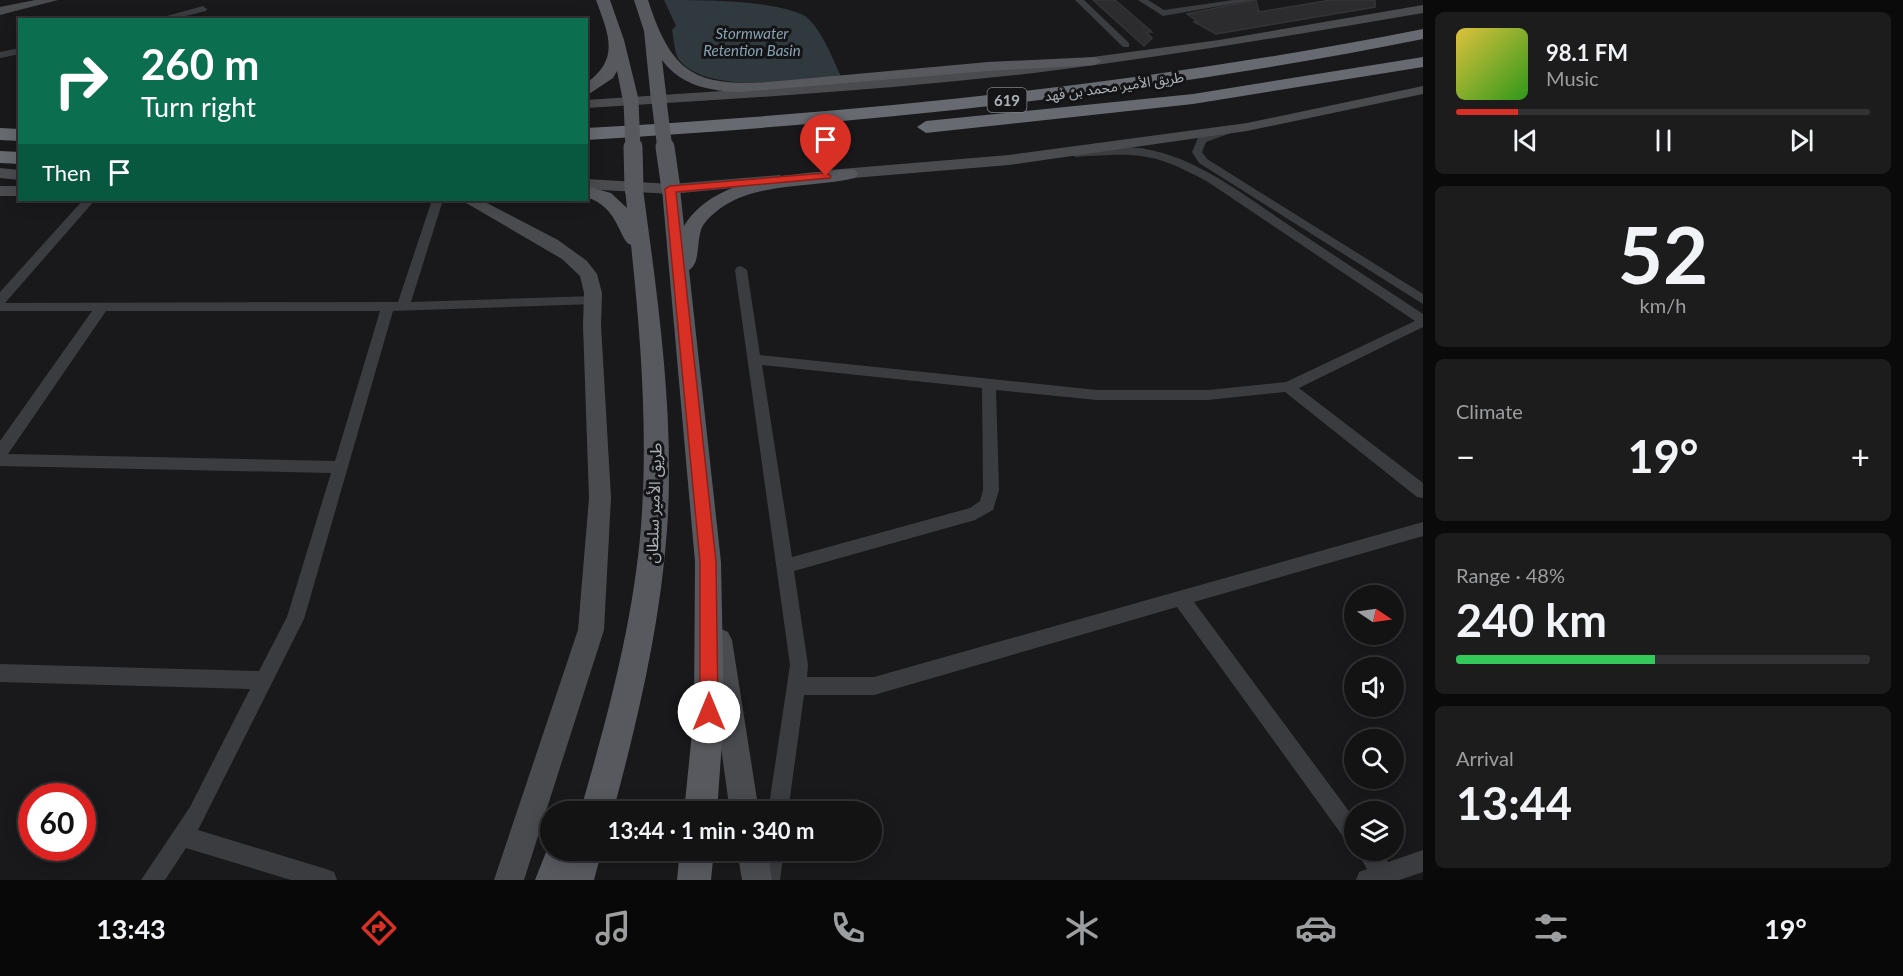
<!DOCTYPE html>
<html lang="en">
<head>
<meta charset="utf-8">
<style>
	:root { --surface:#131314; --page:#1c1c1d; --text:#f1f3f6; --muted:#9d9ea0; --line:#323234; --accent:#d93025 }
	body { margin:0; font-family:Lato,"Noto Sans Arabic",sans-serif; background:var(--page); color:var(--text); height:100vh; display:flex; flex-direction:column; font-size:22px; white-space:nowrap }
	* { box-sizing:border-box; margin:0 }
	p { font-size:20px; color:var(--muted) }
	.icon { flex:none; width:33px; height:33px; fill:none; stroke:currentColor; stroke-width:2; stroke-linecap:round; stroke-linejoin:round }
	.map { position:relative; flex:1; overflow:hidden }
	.sheet { display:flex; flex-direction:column; gap:12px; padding:12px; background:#0a0a0b; width:480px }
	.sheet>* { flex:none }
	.top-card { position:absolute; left:18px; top:18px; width:570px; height:183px; border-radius:0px; box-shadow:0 3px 15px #0003,0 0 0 2px var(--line); background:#0b6e4f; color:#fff; overflow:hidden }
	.needle { width:39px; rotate:103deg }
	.fabs { position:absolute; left:1344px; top:585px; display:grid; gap:12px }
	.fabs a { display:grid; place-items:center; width:60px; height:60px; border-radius:50%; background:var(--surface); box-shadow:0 3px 15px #0003,0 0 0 2px var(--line); font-size:30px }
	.speed { position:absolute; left:18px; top:783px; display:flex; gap:12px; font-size:30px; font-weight:700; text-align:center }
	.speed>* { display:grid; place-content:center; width:78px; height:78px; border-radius:50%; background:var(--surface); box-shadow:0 3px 15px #0003,0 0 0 2px var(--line); line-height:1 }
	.speed .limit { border:9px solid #d22; background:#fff; color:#111 }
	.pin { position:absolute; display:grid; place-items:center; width:51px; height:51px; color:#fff; margin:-62px -26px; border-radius:50% 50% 50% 0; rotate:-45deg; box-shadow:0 0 6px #0007 }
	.pin .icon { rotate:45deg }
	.me { position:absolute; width:66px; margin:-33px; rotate:0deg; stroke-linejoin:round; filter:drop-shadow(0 0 4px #0008) }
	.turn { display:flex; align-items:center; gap:21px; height:126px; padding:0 24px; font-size:27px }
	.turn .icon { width:78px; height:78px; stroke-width:2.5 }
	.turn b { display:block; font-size:42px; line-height:51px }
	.then { display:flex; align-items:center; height:57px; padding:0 24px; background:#0003; gap:12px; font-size:22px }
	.big { font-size:45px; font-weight:700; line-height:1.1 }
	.sheet .card { flex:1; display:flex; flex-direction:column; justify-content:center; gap:9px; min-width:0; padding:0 21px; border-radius:9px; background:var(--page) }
	.sheet .dial { align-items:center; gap:0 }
	.dial b { font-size:78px; line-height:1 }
	.song { display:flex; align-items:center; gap:18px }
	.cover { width:72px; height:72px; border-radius:9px; background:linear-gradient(135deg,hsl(50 70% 55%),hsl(110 70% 35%)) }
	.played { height:6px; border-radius:3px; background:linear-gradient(90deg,var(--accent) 15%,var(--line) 15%) }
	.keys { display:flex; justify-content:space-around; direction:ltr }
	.heat { display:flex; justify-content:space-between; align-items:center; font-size:33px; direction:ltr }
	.charge { height:9px; border-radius:4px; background:linear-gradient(90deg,#34c759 48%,var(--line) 0) }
	.trip { position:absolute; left:540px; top:801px; width:342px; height:60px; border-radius:30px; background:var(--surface); box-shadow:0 3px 15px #0003,0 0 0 2px var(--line); font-weight:700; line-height:60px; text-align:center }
	.tab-bar { display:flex; height:96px; justify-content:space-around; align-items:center; background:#080808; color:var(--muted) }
	.tab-bar .icon { width:42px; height:42px }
	.tab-bar .current { color:var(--accent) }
	.tab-bar b { font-size:27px; color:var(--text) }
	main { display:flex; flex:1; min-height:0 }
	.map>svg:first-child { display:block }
</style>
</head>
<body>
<main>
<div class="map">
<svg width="1423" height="880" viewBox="0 0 1423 880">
	<rect width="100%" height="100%" fill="#19191b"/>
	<path fill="#30393e" d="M664 0C704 0 773 0 805 16 822 29 832 58 841 76 801 80 709 95 680 61 674 54 674 39 672 30L676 26Z"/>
	<path fill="#2c2c2f" stroke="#333437" stroke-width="1.5" d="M1093 0H1115L1152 32H1146L1152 38 1144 46Z
		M1256 0 1259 12 1331 0H1375V7L1216 34 1194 22 1197 21 1187 14Z"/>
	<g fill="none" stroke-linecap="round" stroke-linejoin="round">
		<path fill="#3a3c40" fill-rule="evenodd" d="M1075 0H1084L1129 43V47H1123Z
			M1138 0H1148L1164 10 1233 0H1254L1163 16Z
			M203 6 207 9 206 11 169 20H152Z
			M20 48V54L0 58V52Z
			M1230 128 1239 130 1206 142 1202 152 1207 159 1423 294V304L1199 163 1192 152 1198 138Z
			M1121 147C1186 146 1244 196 1296 230 1338 258 1381 286 1423 314V327L1299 388 1423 483V498L1417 497 1285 392 1208 400H1097L996 390 999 490 993 510 975 520 794 571 808 665 807 677H874L1423 522V536L1194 602 1354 818V845L1347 842 1177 607 874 695H804L788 812H768L790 665 735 270 737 267 741 266 747 270 760 355 1097 390H1208L1286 382 1415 321 1208 182C1151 151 1138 153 1075 157L1070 154 1075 151ZM762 365 982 388 983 490 980 501 970 508 792 557Z
			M83 200H95L5 303 398 302 432 200H443L411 302 593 296 599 300 593 304 393 311 304 619 198 830 326 869 334 872 337 880H291L186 848 165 880H141L190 807 250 689 0 682V664L259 671 287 617 331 473 0 466V441L92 311H0V292ZM106 311H380L335 461 8 454Z
			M762 850H784L780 880H758Z
			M1356 850H1380L1388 862 1423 850V872L1399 880H1356L1359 872 1367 869Z"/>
		<path fill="#494b4f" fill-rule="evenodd" d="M35 0H58L0 15V7Z
			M1423 5V13C1294 35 1164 57 1034 73 885 90 736 99 586 108V100L842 83 1033 65 1219 40Z
			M1423 86V94L1247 131 1009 165 829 180 821 175 829 170 1009 155 1247 123Z
			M0 168 20 170V180L0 178Z
			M780 175 788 180 785 183 671 194 586 189V179L671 184Z
			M0 186H20V196H0Z
			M461 200H481L558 240 587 261 597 274 602 293 601 325 611 498 604 630 524 880H494L578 630 589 498 583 325 584 293 580 276 562 259Z
			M719 628 728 632 732 640 759 812H730L706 640 710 632Z
			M737 850H767L772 880H742Z"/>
		<path fill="#57595e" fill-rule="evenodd" d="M596 0H610L624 40 639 101 637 104 631 106 623 101 617 71 613 78 586 96V83C621 59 608 33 596 0Z
			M634 0H648C671 71 693 87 768 82L988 62 1095 57 1102 61 1095 65 988 71 740 92C710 91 681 86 662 60L667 101 659 106 651 101 644 31Z
			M849 169 855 170 858 174 855 178C806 190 740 179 704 224 695 236 702 263 689 270L721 562 724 713 717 812H684L694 713 695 562 662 189 671 184 680 189 684 226C716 174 796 175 849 169Z
			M634 184 643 189C658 301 675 416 667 530 660 626 638 719 613 812H580C607 719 633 624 641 527 648 433 641 339 631 245 619 242 620 207 586 197V186L611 193 627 208 625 189Z
			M550 842V850H602L594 880H535Z
			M680 850H714L711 880H677Z"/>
		<path fill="#676a70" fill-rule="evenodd" d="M1423 29V39C1145 95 869 123 586 140V128C869 112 1145 84 1423 29Z
			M1423 57V67L1193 104 926 133 917 127 926 121 1193 94Z
			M0 128 20 129V141L0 140Z
			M0 151 20 152V164L0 163Z"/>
		<path stroke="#57595e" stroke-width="15" d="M631 101 633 149
			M659 101 665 149"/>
		<path stroke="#57595e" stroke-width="19" d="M633 147 634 189
			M665 147 671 189"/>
	</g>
	<path fill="#d93025" stroke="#8d1f18" stroke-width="1.5" d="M826 173 831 176 830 178 676 192 716 562 718 712 715 719 709 721 703 719 700 712V562L665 189 670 186Z"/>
	<g text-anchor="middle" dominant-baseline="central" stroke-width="6" stroke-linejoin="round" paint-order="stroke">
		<g font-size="14" fill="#adb2b9" stroke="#141416">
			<text transform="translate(1114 86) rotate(-8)">طريق الأمير محمد بن فهد</text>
		</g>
		<g font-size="15" font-style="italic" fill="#87a2b1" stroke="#141416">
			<text x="752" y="33">Stormwater<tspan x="752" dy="17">Retention Basin</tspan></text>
		</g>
		<rect fill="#141416" stroke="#7f8388" stroke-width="1.5" x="987.5" y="88" width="39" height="24" rx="4.5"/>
		<g font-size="15" font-weight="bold" fill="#adb2b9">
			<text x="1007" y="100">619</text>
		</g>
		<g font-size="16" fill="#adb2b9" stroke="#141416">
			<text transform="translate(653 503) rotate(-88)">طريق الأمير سلطان</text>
		</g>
	</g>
</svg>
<div class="fabs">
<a><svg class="needle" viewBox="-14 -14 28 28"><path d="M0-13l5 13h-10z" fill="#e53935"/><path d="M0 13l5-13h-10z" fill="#9d9ea0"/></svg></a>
<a><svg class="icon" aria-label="sound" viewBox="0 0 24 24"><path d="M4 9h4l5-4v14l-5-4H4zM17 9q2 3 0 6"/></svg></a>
<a><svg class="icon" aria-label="search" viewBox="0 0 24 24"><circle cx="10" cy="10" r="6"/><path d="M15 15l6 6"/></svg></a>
<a><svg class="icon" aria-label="layers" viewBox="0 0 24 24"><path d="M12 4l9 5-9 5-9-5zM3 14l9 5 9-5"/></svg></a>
</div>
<div class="speed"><div class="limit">60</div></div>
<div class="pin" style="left:826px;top:176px;background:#d93025"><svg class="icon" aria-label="arrive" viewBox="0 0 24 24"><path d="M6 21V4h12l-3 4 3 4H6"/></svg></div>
<svg class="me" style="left:709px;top:712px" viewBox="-20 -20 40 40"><circle r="19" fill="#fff"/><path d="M0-13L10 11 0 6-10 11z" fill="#d93025"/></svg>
<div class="trip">13:44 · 1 min · 340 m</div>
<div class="top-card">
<div class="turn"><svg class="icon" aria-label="right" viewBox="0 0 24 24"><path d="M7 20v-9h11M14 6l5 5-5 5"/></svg><div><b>260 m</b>Turn right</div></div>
<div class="then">Then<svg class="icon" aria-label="arrive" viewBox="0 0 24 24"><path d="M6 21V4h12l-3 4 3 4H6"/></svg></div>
</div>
</div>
<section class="sheet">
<div class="card">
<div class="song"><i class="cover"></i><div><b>98.1 FM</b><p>Music</p></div></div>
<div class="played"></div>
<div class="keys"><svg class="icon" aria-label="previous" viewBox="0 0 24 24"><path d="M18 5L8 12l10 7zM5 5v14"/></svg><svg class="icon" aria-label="pause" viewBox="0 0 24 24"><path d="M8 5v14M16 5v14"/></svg><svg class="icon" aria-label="next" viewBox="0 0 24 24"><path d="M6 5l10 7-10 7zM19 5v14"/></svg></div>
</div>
<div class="card dial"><b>52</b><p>km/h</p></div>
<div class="card"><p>Climate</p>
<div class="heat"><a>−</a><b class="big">19°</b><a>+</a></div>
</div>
<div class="card"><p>Range · 48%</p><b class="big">240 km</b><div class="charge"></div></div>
<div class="card"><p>Arrival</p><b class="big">13:44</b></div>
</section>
</main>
<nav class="tab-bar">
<b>13:43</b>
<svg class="icon current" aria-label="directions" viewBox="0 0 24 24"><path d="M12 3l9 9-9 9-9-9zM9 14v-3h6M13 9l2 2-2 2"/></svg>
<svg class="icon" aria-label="music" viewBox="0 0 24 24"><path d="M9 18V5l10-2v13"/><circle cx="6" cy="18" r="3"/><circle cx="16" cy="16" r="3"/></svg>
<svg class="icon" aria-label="phone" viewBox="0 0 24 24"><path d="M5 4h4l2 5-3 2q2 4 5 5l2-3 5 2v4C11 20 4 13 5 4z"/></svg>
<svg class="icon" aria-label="climate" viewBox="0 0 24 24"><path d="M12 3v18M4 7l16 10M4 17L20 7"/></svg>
<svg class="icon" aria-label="car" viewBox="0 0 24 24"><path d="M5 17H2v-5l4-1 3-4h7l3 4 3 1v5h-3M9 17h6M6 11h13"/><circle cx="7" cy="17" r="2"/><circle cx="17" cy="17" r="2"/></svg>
<svg class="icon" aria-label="filters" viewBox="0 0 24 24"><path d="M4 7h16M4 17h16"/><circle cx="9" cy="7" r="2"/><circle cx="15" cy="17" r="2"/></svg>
<b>19°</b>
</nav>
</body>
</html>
